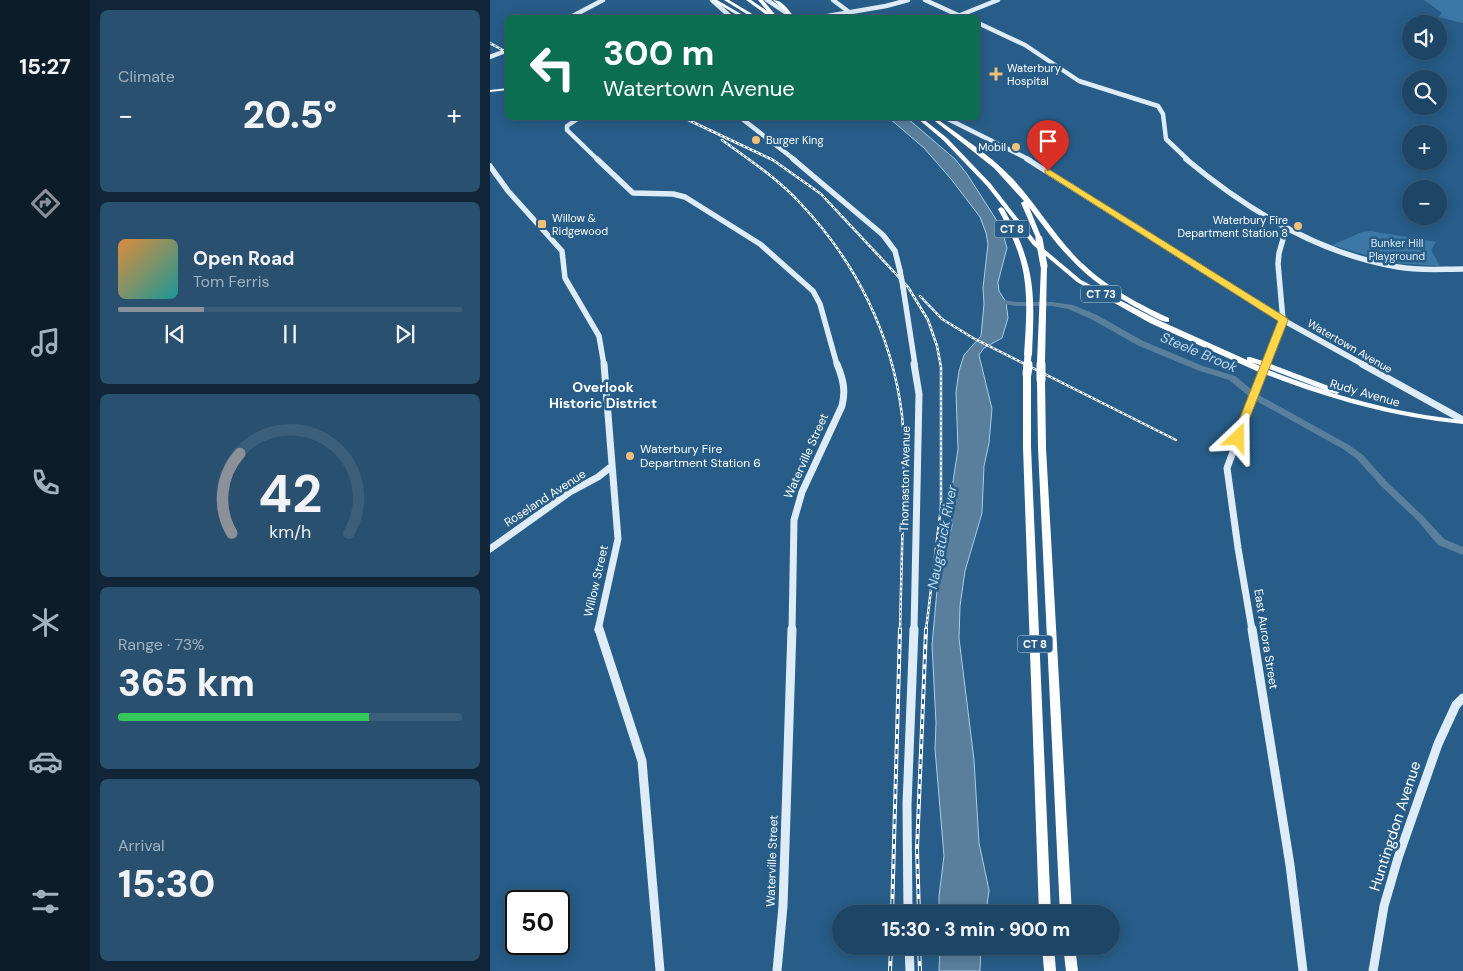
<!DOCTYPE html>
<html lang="en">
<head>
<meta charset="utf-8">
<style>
	:root { --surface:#1d4666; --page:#2a506f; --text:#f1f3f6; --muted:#a0b1bf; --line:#3b5e7a; --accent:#8c9099 }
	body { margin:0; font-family:"DM Sans",sans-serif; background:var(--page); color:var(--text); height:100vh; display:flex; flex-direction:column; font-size:19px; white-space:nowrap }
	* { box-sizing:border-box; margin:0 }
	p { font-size:16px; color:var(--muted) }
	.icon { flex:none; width:28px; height:28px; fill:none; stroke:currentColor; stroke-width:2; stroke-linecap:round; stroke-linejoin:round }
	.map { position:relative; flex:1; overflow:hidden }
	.side { display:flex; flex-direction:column; gap:10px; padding:10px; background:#102638; width:400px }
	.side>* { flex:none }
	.top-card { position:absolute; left:15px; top:15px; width:475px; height:105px; border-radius:8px; box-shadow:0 2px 12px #0003,0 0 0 1px var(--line); background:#0b6e4f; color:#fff; overflow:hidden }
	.tools { position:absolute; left:912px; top:15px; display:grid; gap:10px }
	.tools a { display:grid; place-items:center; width:45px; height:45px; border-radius:50%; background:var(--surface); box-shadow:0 2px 12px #0003,0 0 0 1px var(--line); font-size:25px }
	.speed { position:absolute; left:15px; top:890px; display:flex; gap:10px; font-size:25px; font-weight:700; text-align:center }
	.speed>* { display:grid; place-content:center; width:65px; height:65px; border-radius:50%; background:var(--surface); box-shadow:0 2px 12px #0003,0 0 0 1px var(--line); line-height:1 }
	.speed .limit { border:2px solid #111; border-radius:8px; background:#fff; color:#111 }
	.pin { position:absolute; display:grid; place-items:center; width:42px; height:42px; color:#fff; margin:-51px -21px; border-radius:50% 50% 50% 0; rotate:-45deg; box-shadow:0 0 5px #0007 }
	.pin .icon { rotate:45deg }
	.me { position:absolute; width:55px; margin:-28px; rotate:23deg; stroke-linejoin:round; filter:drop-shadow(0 0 4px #0008) }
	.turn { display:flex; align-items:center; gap:18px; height:105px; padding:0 15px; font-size:22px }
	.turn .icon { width:65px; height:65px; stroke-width:2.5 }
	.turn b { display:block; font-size:35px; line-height:42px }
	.big { font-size:38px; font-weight:800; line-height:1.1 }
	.side .widget { flex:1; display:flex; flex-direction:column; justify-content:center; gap:8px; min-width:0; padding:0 18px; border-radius:8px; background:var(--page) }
	.side .dial { align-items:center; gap:0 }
	.dial svg { height:130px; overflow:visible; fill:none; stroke:var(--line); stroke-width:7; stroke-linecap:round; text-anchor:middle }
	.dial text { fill:var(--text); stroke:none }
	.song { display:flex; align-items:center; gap:15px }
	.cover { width:60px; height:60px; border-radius:8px; background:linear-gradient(135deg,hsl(30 70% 55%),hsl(180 70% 35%)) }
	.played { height:5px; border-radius:2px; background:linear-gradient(90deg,var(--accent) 25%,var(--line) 25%) }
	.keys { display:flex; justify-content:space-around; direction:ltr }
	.heat { display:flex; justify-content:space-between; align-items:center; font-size:28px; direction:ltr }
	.charge { height:8px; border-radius:4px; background:linear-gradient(90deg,#34c759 73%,var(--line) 0) }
	.trip { position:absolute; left:342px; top:905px; width:288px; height:50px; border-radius:25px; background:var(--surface); box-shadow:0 2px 12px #0003,0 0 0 1px var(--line); font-weight:800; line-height:50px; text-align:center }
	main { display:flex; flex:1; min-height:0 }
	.dock { display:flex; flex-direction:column; width:90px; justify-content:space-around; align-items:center; background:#0c1c29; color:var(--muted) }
	.dock .icon { width:35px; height:35px }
	.dock .active { color:var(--accent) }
	.dock b { font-size:22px; color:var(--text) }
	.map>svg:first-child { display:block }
</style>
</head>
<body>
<main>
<nav class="dock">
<b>15:27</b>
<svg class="icon active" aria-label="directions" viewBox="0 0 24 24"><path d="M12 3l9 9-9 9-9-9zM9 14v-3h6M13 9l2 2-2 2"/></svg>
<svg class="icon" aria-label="music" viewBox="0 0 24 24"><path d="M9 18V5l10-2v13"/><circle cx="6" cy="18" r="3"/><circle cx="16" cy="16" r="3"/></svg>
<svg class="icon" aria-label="phone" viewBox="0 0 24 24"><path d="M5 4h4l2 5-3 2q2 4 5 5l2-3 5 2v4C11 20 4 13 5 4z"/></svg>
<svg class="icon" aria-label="climate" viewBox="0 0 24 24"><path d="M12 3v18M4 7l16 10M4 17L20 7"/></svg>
<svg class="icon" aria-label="car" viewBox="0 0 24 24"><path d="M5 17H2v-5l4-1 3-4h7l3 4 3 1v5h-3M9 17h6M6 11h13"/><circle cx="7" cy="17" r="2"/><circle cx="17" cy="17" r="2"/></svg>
<svg class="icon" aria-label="filters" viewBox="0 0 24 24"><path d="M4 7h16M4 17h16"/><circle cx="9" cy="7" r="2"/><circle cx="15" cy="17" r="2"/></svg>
</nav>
<section class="side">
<div class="widget"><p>Climate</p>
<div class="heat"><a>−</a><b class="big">20.5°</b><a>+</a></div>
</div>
<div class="widget">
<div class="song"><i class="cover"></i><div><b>Open Road</b><p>Tom Ferris</p></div></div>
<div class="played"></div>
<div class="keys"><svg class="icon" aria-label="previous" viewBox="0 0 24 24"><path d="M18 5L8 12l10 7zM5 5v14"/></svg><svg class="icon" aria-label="pause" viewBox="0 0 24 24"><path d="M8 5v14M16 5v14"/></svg><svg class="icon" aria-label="next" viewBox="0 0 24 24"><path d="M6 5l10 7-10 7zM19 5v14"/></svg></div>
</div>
<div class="widget dial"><svg viewBox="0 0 100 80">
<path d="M14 69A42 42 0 1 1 86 69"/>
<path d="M14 69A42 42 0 0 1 19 20" stroke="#8c9099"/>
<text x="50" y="56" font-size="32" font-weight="700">42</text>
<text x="50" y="72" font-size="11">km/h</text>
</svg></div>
<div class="widget"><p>Range · 73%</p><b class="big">365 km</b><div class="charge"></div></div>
<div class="widget"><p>Arrival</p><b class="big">15:30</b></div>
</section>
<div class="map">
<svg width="973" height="971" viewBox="0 0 973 971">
	<rect width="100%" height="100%" fill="#275d88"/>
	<path fill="#3c77a5" d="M934 0H973V23L948 17 952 13Z
		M881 231 946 242 941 250 950 266 902 263 842 245 872 232Z"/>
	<path fill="#597f9c" stroke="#a8cee9" d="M399 118H417L465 159 477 174 511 227 517 248 508 282 509 291 516 302 518 318 512 338 494 348 489 355 502 409 499 443 494 466 492 513 475 571 470 606 469 638 484 760 489 843 499 890 496 914H449V896L454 856 445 749 446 723 442 645 449 568 462 526 460 501 468 449 466 392 469 371 474 355 491 336 494 304 493 288 498 244 496 233 490 217 461 179 434 148Z
		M450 946H491L490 971H449Z"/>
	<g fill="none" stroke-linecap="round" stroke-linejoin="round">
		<path fill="#597f9c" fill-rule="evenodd" d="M502 298 526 302H562L583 305 607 315 653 341 713 366 745 376 767 394 859 445 873 455 897 482 934 517 954 539 973 547V555L948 545 928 521 891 486 867 459 853 449 761 398 739 380 707 370 647 345 601 319 578 309 562 306H526L502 302Z"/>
		<path stroke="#deecf8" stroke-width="4.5" d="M222 0 242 18
			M277 0 304 18
			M343 0 359 12
			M435 0 468 15
			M79 18 113 0
			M326 18 396 6 418 0
			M463 18 508 0
			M488 23 535 45 589 81 668 106 673 114 676 139 698 160
			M0 57 18 50
			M89 118 77 126V130L108 160
			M251 118 305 160
			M456 118 540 160"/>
		<path stroke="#deecf8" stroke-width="5.5" d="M107 159 143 193 183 194 195 197 270 244 323 291 330 304 347 365
			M303 159 393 235 405 251 410 271
			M537 159 784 315 874 365
			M696 159C757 210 829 254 908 267 929 271 952 269 973 269
			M0 166 18 191 72 251 75 278 109 336 114 365
			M413 287 425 365
			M776 365 793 320 788 264 789 253 796 229"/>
		<path stroke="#deecf8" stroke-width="7" d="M872 364 973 420
			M0 549 80 492 108 477 122 466
			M108 630 128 539 114 364
			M302 630 304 520 312 492 352 406C356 390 353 379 347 364
			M424 630 429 394 424 364
			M762 630 748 548 737 468 776 364"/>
		<path stroke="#deecf8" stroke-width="9" d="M109 629 152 761 170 971
			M762 629 800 865 813 971
			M418 914 417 804 424 629
			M419 946 420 971
			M287 971 293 906 302 629
			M883 971 894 906 908 858 948 744 966 705 973 698"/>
		<path fill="#f6fafe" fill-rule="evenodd" d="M18 88V90L0 92V90Z
			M774 363H778L849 390 850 392 847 394H845L774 367 773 365Z
			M772 369H776C842 395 903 413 973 420V424C901 417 839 399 772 373L771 371Z"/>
		<path fill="#fff" fill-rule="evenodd" d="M222 0H227L258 18H252Z
			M234 0H239L269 18H263Z
			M256 0H261L277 11 268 0H273L288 18 278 16Z
			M283 0C292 0 298 9 303 16V17H299L294 10Z
			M427 118H432L457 138 501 184 547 243 591 280 666 319 757 360V357H760L779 363 780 365 779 367H776L761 362 777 369 778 371 777 373H771L660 323 587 282 543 245 497 186 453 140Z
			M441 118H446C471 137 499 154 521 177 544 201 561 230 584 255 610 283 644 302 679 318V322C670 322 659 314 651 310 625 296 600 280 580 258 565 243 552 224 539 207L552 239 551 240H547L531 203 534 201 504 168Z
			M511 207 514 209C523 226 532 243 537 262 546 292 543 324 542 355L538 357 534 355C536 324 539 292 531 262 526 243 517 226 508 209Z
			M554 264 557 266 555 362 551 364 547 362 551 266Z
			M537 371 541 374V447L561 914H549L533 447V374Z
			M551 377 555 380 556 448 582 914H570L548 448 547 380Z
			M552 946H564L566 971H554Z
			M573 946H585L588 971H576Z"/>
		<g stroke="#fff" stroke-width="2.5">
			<path id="rail-far1" d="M0 43 18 53
				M194 118 283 160 331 194 418 287 438 320 447 346 451 367V507L436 630
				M232 140C260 160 288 179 311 204 366 262 402 335 412 415 415 446 414 478 413 509 412 549 411 590 410 630
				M430 296 452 319 483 338 686 440"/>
		</g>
		<g stroke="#fff" stroke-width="4">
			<path id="rail" d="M402 914 410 629
				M429 914 427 849 436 629
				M429 946 430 971
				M400 971 401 946"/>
		</g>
		<use href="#rail-far1" stroke="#275d88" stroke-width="1" stroke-dasharray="2.5" stroke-linecap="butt"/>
		<use href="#rail" stroke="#275d88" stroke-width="2" stroke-dasharray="5" stroke-linecap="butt"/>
		<path stroke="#deecf8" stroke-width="4.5" d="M468 15 472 17"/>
		<path stroke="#deecf8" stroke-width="5.5" d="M410 271 413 287"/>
		<path stroke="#fff" stroke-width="7" d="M549 239 554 266
			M551 362V365
			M537 365 538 355"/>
		<path stroke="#fff" stroke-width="9" d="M551 364V380
			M537 374 538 364"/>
	</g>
	<path fill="#ffd54a" stroke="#a68a30" d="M555 170H560L797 318 798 320 751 440H744L742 438 788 321 555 173Z"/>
	<g fill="#f1c179" stroke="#275d88" stroke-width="2">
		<path d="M503.5 66.5h5v5h5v5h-5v5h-5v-5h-5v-5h5z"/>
		<circle cx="266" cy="140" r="5"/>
		<circle cx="526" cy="147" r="5"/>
		<rect x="47" y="219" width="10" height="10" rx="2.5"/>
		<circle cx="808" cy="226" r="5"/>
		<circle cx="140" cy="456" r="5"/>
	</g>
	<g text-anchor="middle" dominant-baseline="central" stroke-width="5" stroke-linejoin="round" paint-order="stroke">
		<g font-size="11" fill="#fff" stroke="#275d88" text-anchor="start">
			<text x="517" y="68">Waterbury<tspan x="517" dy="13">Hospital</tspan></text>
			<text x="276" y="140">Burger King</text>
			<text x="516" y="147" text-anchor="end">Mobil</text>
			<text x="62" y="218">Willow &amp;<tspan x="62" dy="13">Ridgewood</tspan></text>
			<text x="798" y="220" text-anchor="end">Waterbury Fire<tspan x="798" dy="13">Department Station 8</tspan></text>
		</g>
		<g fill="#275d88" stroke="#becedb" stroke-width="1">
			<rect x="504.5" y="220.5" width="35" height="17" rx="4"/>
			<rect x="591" y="285.5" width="40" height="17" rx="4"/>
			<rect x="527.5" y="635.5" width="35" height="17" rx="4"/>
		</g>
		<g font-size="11" font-weight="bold" fill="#fff">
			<text x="522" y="229">CT 8</text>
			<text x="611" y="294">CT 73</text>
			<text x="545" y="644">CT 8</text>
		</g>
		<g font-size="11" fill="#d8e9f7" stroke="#275d88">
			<text x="907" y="243">Bunker Hill<tspan x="907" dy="13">Playground</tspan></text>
		</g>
		<g font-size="11" fill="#fff" stroke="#275d88">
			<text transform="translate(860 346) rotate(30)">Watertown Avenue</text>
		</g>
		<g font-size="12" fill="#fff" stroke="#275d88">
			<text transform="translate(875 393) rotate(16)">Rudy Avenue</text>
			<text transform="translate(316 456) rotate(-66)">Waterville Street</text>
			<text transform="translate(415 479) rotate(-89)">Thomaston Avenue</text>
			<text transform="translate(55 498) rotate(-33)">Roseland Avenue</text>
			<text transform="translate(106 581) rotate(-77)">Willow Street</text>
			<text transform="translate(776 639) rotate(81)">East Aurora Street</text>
			<text transform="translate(282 861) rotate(-88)">Waterville Street</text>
		</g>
		<g font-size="12" fill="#fff" stroke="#275d88" text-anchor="start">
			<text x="150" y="449">Waterbury Fire<tspan x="150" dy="14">Department Station 6</tspan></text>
		</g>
		<g font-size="14" font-style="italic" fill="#bfdbf0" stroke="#275d88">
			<text transform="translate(709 352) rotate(23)">Steele Brook</text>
			<text transform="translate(452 537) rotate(-79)">Naugatuck River</text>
		</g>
		<g font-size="14" font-weight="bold" fill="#fff" stroke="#275d88">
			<text x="113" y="387">Overlook<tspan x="113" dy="16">Historic District</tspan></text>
		</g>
		<g font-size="15" fill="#fff" stroke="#275d88">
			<text transform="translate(905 826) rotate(-72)">Huntingdon Avenue</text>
		</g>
	</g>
</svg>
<div class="tools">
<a><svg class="icon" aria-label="sound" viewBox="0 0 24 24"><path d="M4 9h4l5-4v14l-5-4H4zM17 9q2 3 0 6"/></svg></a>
<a><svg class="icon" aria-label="search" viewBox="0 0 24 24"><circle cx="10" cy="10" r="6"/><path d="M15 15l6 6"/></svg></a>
<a>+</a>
<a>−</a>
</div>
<div class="speed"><div class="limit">50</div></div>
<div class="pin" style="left:558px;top:171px;background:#d93025"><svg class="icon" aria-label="arrive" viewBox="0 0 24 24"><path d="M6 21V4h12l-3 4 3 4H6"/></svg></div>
<svg class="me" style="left:748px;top:438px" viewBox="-20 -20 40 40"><path d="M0-17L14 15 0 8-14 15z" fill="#ffd54a" stroke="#fff" stroke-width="4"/></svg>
<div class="trip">15:30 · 3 min · 900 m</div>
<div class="top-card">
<div class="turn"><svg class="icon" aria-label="left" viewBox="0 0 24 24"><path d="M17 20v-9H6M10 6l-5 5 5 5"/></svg><div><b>300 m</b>Watertown Avenue</div></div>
</div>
</div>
</main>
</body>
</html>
